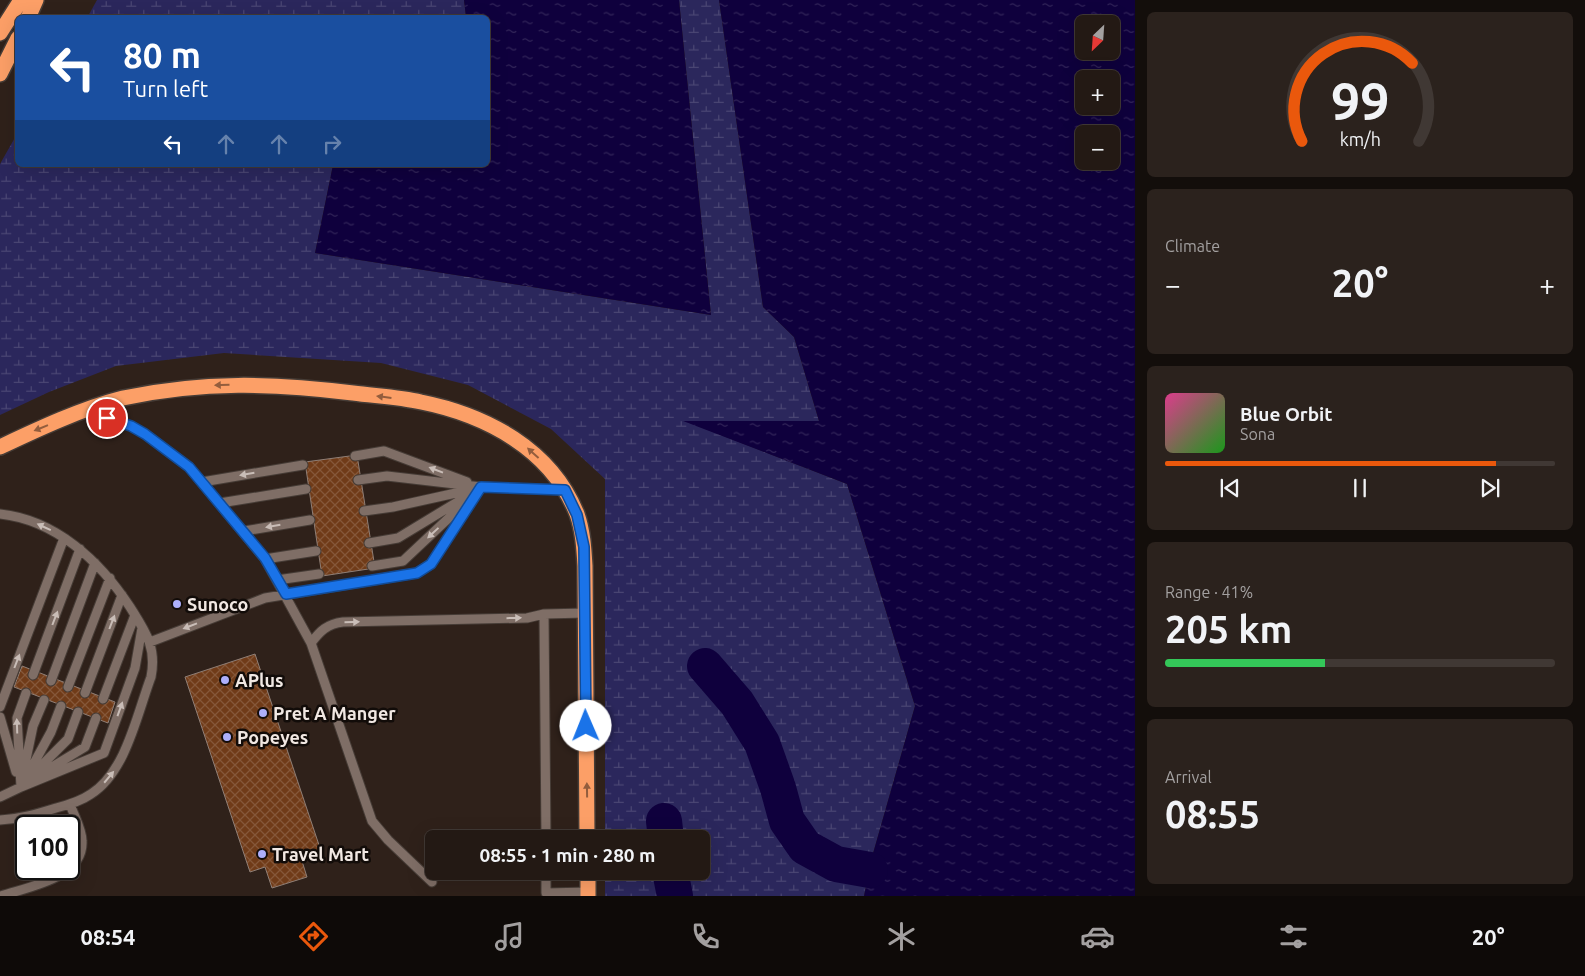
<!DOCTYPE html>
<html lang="en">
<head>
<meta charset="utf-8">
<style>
	:root { --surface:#231914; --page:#2b221d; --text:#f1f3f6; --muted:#a3a0a0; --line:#403834; --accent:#ea580c }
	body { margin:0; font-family:Ubuntu,sans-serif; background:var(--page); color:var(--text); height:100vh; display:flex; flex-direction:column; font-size:19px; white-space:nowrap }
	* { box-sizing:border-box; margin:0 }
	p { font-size:16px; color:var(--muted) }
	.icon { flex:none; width:28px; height:28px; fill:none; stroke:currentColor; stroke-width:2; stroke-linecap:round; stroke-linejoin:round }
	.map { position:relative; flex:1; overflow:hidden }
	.sheet { display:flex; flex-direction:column; gap:12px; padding:12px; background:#130e0b; width:450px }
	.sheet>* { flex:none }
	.banner { position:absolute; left:15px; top:15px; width:475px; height:152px; border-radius:8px; box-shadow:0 5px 20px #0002,0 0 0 1px var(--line); background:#1a4fa0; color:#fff; overflow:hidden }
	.needle { width:32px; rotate:205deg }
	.tools { position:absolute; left:1075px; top:15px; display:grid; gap:10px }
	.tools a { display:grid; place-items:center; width:45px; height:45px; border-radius:8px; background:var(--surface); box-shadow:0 5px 20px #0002,0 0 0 1px var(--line); font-size:25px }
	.speed { position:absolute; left:15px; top:815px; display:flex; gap:10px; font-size:25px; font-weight:700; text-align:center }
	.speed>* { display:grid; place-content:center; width:65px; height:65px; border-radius:50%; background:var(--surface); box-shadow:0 5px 20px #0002,0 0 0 1px var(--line); line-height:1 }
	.speed .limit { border:2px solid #111; border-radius:8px; background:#fff; color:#111 }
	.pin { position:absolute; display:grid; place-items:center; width:42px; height:42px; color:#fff; margin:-21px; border:2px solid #fff; border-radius:50%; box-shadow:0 1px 5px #0007 }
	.me { position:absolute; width:55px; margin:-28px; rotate:359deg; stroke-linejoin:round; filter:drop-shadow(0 0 4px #0008) }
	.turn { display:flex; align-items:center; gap:18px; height:105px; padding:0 25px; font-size:22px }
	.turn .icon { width:65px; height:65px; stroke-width:2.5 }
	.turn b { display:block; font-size:35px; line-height:42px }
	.lanes { display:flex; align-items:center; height:48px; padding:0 25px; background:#0003; justify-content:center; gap:25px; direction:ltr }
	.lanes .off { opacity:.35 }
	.big { font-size:38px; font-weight:600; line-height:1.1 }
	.sheet .tile { flex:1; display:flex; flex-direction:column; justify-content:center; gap:8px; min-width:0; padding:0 18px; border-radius:8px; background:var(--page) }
	.sheet .dial { align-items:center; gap:0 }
	.dial svg { height:130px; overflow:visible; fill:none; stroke:var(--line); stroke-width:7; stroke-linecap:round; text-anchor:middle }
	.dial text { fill:var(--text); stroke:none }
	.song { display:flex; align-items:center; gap:15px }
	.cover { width:60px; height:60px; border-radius:8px; background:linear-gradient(135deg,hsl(330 70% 55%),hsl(120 70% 35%)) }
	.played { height:5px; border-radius:2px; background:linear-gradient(90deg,var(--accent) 85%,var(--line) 85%) }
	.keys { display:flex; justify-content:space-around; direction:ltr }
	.heat { display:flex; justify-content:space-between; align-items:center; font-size:28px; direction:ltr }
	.charge { height:8px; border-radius:4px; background:linear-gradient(90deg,#34c759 41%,var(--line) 0) }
	.trip { position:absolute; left:425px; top:830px; width:285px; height:50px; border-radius:8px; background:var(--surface); box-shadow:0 5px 20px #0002,0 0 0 1px var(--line); font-weight:600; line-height:50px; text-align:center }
	.menu { display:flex; height:80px; justify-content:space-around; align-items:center; background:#0e0a08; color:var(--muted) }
	.menu .icon { width:35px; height:35px }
	.menu .selected { color:var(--accent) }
	.menu b { font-size:22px; color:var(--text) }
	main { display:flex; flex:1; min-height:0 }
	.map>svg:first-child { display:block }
</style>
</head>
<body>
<main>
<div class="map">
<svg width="1135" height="896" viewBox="0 0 1135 896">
	<defs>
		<pattern id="wetland-marsh" width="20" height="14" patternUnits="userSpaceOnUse" patternTransform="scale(1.25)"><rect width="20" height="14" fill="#2b275c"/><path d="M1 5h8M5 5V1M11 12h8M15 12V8" fill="none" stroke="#4a4673"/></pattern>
		<pattern id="water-ripples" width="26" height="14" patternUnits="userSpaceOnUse" patternTransform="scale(1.25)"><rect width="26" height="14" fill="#0f003d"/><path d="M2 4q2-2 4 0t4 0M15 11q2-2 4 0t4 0" fill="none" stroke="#322559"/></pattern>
		<pattern id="building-cross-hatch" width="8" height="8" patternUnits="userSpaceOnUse" patternTransform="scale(1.25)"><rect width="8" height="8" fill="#703b18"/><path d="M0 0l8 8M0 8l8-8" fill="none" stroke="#855739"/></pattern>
	</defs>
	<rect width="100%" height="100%" fill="#2f211a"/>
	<path fill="url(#wetland-marsh)" d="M97 0H464L466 17 87 18Z
		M679 0H719L763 307 794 337 819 421H685L847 484 915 706 872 857 864 896H605V871H701V839H605V479L551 429 468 385 381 363 224 353 116 366 49 392 0 415V164L17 134 18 165H333L315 253 711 315Z"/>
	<path fill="url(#water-ripples)" fill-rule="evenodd" d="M464 0H679L711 315 315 253 333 165H488V18L466 17Z
		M719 0H1135V896H864L872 857 915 706 847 484 683 421H819L794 337 763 307ZM1084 24H1111V51H1084ZM1084 79H1111V106H1084ZM1084 134H1111V161H1084Z"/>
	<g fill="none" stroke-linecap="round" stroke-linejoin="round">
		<path stroke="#0f003d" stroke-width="36" d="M705 666 737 703 762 743 778 788 787 821 805 847 836 864 870 870
			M664 821 666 839
			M670 871 675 896"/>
	</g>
	<path fill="url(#building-cross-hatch)" stroke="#8f7e75" d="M357 455 375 568 322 576 305 462Z
		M255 654 321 851 301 858 307 877 272 888 265 867 250 872 185 677Z
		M22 666 115 702 108 723 14 687Z"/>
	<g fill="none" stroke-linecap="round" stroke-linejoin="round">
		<g stroke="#463c36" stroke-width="11">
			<path id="lane" d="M83 412 107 418 131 426 145 434 189 467 265 559 311 643 372 821 388 840 432 882
				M355 456 384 451 467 482
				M358 480 387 476 481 487 565 490
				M202 482 303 465
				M220 503 306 489
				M364 511 393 507 474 489
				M0 514C56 520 100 561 130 607 145 631 157 647 151 677 137 714 126 772 91 794 81 801 68 805 56 808 37 814 20 819 0 820
				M244 531 310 520
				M369 543 398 538 464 498
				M265 559 316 551
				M372 566 403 561 470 498
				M277 580 319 574
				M544 614 546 839
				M150 642 265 598 417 573 431 564 481 487
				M311 643C320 631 327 624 343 622L527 618 544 614 585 613
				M33 675 80 549
				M51 681 95 563
				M68 687 110 578
				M85 693 122 595
				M103 699 135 615
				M0 707 64 538
				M0 717 16 772
				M42 773 85 747 96 718
				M23 774 33 726 44 700
				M27 776 51 732 61 706
				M24 783 68 739 78 712
				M21 787 17 718 26 693
				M0 797 21 787 104 753 135 668 142 628
				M546 871V893L588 892
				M1 896C28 887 84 878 82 841 82 829 74 816 70 804"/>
		</g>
		<g stroke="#463c36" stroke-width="18">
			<path id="highway" d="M28 18 36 0
				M0 33 21 0
				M0 74 18 38
				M0 447C38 429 83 408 123 398 203 381 273 383 353 393 376 396 399 397 421 402 486 415 551 449 577 514 583 531 584 549 585 566L587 839
				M588 871V896"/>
		</g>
		<use href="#lane" stroke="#7f6e66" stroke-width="9"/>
		<use href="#highway" stroke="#fc9f67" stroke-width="15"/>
	</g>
	<defs><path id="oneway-solid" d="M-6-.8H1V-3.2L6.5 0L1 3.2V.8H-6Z" transform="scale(1.25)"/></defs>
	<g fill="#935d3d">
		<use href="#oneway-solid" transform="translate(222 385) rotate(178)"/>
		<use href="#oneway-solid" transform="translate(384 397) rotate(-173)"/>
		<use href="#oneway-solid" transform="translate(41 428) rotate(158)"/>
		<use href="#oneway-solid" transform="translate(533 453) rotate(-138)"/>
		<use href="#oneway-solid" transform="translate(587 790) rotate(-91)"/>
	</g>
	<g fill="#c9bdb7">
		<use href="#oneway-solid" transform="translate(436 470) rotate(-159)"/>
		<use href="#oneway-solid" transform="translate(247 474) rotate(170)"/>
		<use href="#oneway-solid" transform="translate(273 526) rotate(170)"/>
		<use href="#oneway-solid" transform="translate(44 527) rotate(-155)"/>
		<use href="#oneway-solid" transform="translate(433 533) rotate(137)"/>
		<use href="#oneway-solid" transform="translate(55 618) rotate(-69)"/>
		<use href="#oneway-solid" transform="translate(514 618) rotate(-1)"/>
		<use href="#oneway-solid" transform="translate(112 622) rotate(-69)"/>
		<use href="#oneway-solid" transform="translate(352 622) rotate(-1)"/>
		<use href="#oneway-solid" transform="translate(190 626) rotate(159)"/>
		<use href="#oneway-solid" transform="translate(17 661) rotate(-69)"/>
		<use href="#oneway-solid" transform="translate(120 709) rotate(-70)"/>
		<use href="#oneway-solid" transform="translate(17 726) rotate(-92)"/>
		<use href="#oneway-solid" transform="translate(109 777) rotate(-50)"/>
	</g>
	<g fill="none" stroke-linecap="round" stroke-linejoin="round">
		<g stroke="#114b97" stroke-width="12">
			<path id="route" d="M107 418 131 426 145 434 189 467 265 558 286 594 417 573 431 564 481 487 565 490 577 515 584 547 586 726"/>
		</g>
		<use href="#route" stroke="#1a73e8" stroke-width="9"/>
	</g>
	<g fill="#adaffb" stroke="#120c09" stroke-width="2">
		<circle cx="177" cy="604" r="5"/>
		<circle cx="225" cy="680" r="5"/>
		<circle cx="263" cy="713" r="5"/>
		<circle cx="227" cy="737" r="5"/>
		<circle cx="262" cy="854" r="5"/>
	</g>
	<g text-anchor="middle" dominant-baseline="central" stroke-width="5" stroke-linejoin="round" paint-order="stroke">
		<g font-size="18" font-weight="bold" fill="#f1e8e3" stroke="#120c09" text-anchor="start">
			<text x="187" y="604">Sunoco</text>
			<text x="235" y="680">APlus</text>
			<text x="273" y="713">Pret A Manger</text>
			<text x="237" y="737">Popeyes</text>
			<text x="272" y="854">Travel Mart</text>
		</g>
	</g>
</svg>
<div class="tools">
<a><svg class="needle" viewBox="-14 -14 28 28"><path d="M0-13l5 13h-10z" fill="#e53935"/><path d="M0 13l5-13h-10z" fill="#a3a0a0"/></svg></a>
<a>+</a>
<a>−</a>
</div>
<div class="speed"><div class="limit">100</div></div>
<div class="pin" style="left:107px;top:418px;background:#d93025"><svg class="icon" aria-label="arrive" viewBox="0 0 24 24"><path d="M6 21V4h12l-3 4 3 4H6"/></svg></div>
<svg class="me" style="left:586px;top:726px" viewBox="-20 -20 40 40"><circle r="19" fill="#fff"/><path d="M0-13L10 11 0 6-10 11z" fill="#1a73e8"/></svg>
<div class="trip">08:55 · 1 min · 280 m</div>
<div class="banner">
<div class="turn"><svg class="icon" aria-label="left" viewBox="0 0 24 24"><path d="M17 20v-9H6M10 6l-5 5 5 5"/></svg><div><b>80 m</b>Turn left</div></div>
<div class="lanes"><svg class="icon" aria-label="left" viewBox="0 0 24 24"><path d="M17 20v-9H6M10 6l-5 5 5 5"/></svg><svg class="icon off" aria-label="ahead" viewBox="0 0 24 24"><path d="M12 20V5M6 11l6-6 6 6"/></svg><svg class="icon off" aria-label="ahead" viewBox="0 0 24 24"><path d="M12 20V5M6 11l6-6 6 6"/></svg><svg class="icon off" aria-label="right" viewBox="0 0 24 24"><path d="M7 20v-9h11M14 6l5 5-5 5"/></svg></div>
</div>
</div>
<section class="sheet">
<div class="tile dial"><svg viewBox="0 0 100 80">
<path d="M14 69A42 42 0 1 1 86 69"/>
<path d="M14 69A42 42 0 0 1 82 21" stroke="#ea580c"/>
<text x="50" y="56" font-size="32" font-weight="700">99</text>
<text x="50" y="72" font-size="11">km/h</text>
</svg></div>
<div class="tile"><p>Climate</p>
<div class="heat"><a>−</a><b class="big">20°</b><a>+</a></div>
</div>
<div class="tile">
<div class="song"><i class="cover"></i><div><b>Blue Orbit</b><p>Sona</p></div></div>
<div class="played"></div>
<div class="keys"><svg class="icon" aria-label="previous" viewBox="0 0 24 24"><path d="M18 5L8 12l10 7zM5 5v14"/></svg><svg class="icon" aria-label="pause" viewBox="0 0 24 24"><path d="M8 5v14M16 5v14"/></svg><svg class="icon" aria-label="next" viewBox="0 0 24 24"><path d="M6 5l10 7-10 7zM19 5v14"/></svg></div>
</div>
<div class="tile"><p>Range · 41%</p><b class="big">205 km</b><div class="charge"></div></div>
<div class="tile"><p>Arrival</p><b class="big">08:55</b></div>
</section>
</main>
<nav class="menu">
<b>08:54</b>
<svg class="icon selected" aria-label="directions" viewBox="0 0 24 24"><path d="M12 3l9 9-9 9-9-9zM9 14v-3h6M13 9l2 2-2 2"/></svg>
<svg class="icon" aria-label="music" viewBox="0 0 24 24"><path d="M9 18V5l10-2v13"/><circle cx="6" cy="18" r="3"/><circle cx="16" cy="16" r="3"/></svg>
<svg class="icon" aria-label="phone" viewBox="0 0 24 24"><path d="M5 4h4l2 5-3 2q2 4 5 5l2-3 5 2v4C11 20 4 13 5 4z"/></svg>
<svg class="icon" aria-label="climate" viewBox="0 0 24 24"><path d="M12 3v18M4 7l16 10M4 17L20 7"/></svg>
<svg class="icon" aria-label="car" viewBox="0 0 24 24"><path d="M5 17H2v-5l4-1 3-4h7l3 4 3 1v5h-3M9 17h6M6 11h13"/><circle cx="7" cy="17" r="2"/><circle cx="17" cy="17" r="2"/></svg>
<svg class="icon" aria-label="filters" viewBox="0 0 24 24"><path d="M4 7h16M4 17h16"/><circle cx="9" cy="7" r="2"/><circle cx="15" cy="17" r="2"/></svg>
<b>20°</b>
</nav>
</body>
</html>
